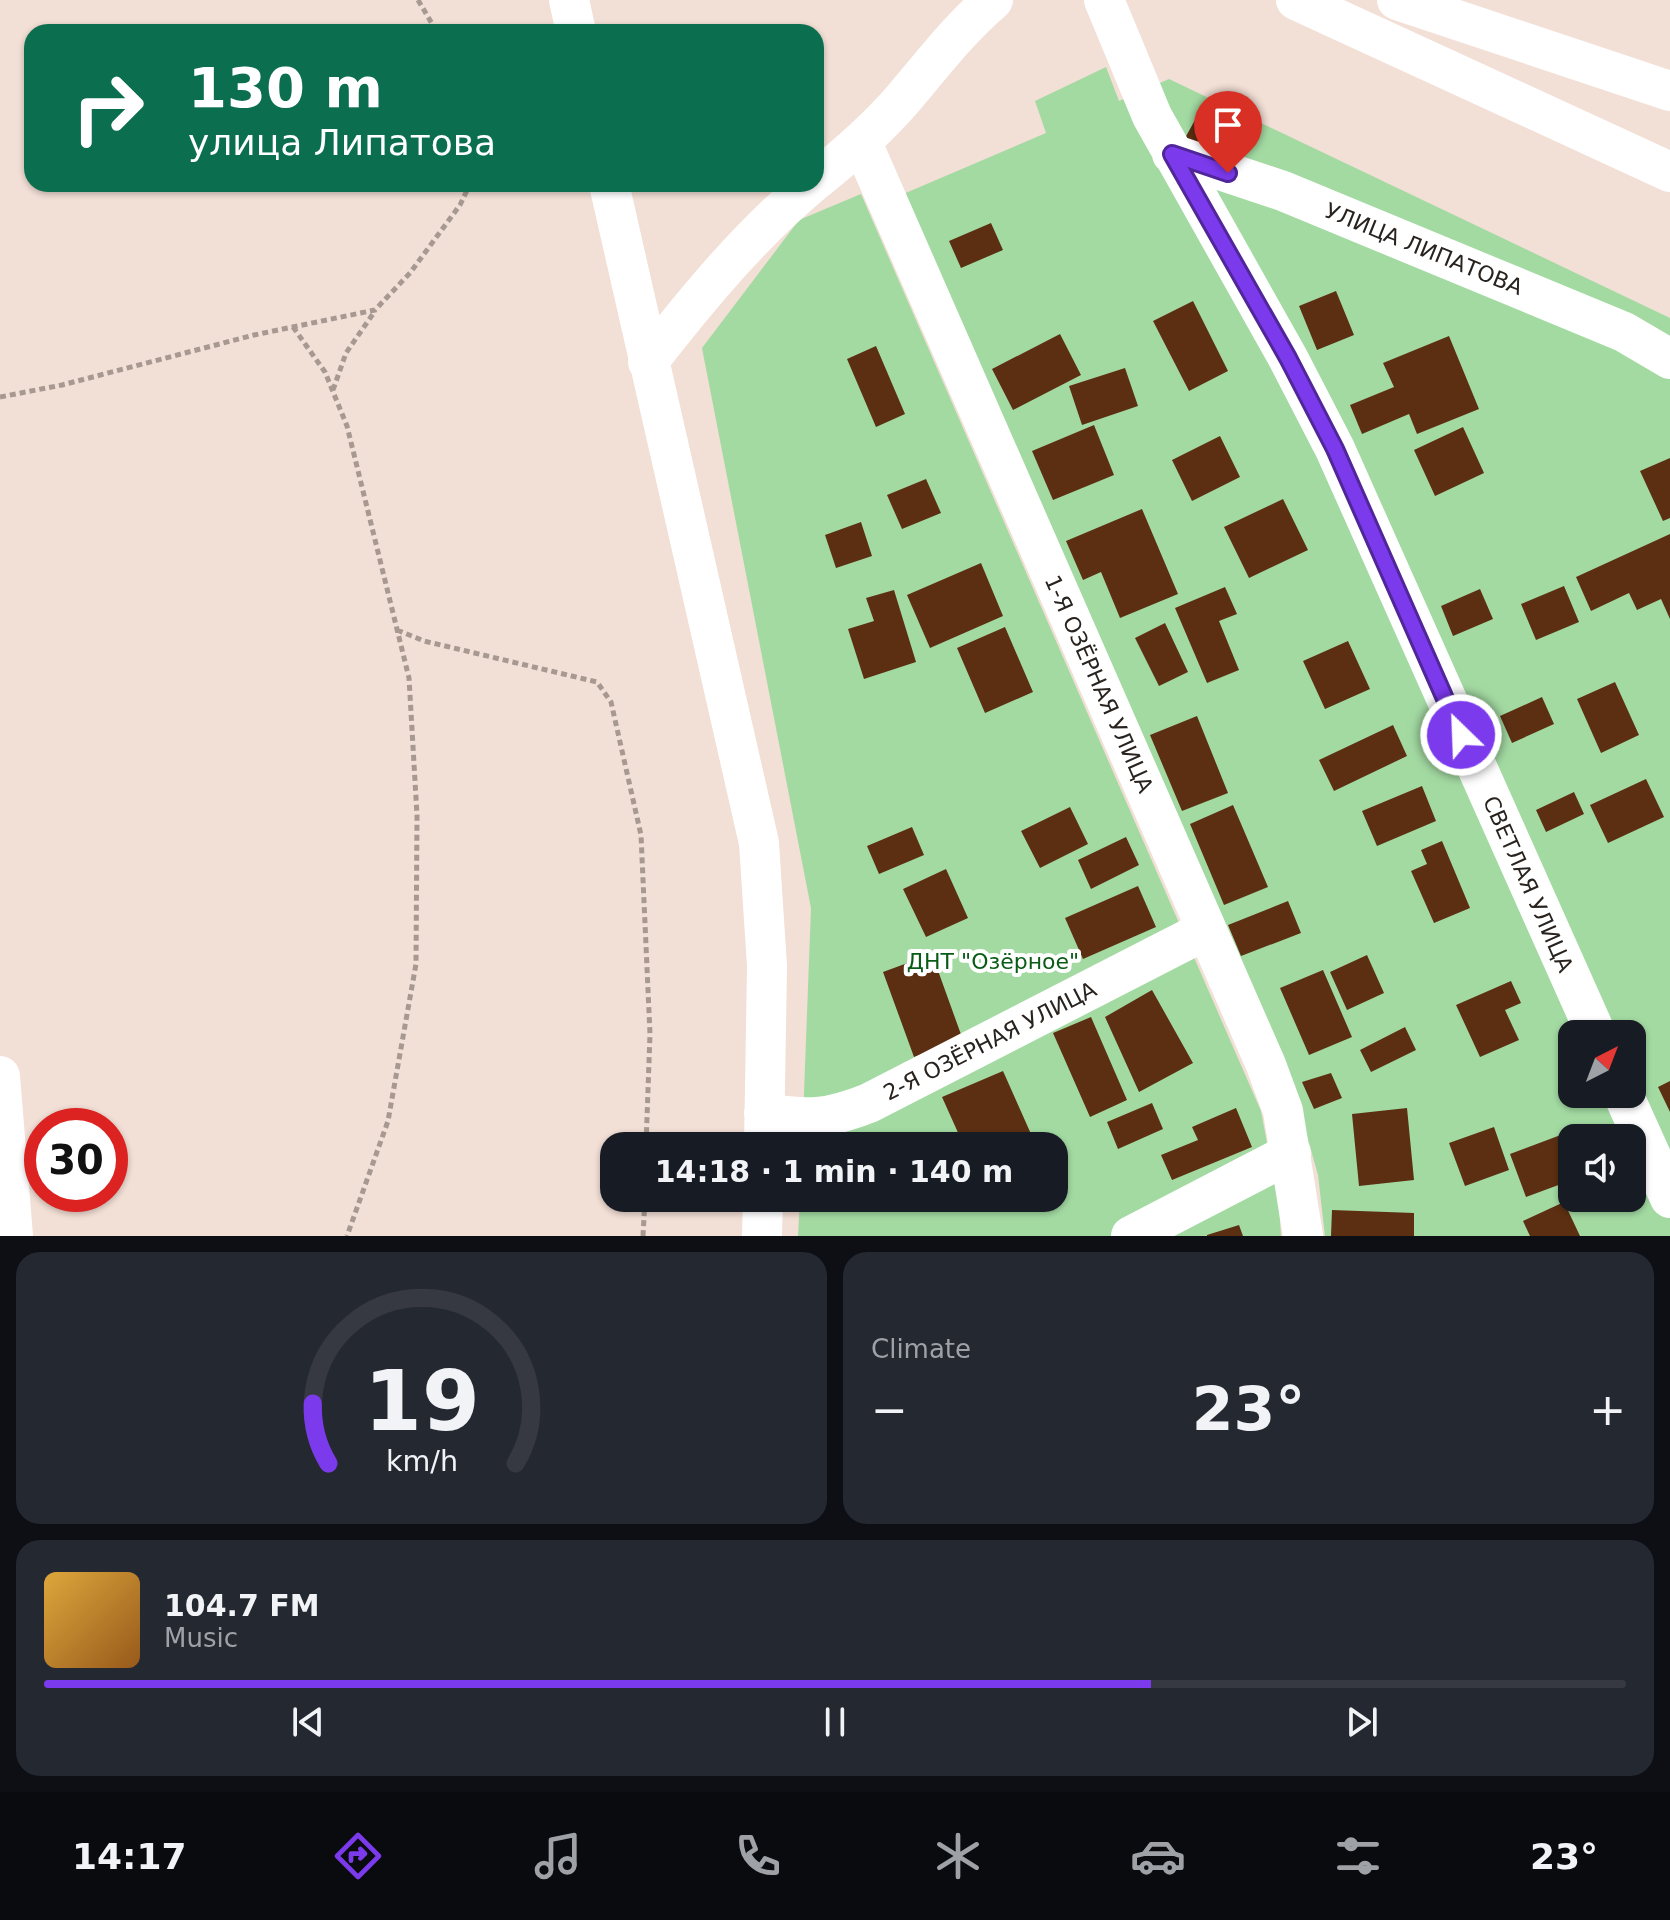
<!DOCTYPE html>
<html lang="en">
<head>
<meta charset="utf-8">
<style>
	:root { --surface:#171b24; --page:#242831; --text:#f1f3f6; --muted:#9ea1a6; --line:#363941; --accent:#7c3aed }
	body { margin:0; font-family:"DejaVu Sans",sans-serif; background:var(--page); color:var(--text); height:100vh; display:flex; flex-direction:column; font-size:30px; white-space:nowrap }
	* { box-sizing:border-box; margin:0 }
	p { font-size:26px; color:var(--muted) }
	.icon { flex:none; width:44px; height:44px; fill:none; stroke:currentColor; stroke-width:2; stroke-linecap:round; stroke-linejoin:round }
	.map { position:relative; height:1236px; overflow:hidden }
	.details { display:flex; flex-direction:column; gap:16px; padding:16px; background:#0d0f14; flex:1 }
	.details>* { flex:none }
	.banner { position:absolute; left:24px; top:24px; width:800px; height:168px; border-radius:24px; box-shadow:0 2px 6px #0004; background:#0b6e4f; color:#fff; overflow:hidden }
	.needle { width:52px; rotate:42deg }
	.tools { position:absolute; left:1558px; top:1020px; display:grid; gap:16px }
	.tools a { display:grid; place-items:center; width:88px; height:88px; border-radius:16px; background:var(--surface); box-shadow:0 2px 6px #0004; font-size:40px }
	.speed { position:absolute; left:24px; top:1108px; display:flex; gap:16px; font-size:40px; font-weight:700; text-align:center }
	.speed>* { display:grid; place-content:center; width:104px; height:104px; border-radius:50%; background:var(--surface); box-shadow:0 2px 6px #0004; line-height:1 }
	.speed .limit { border:12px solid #d22; background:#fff; color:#111 }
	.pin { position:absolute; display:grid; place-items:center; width:68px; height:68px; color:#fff; margin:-82px -34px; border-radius:50% 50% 50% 0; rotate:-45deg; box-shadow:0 0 8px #0007 }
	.pin .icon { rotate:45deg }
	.me { position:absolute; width:88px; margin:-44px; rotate:336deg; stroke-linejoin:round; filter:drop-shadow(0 0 6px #0008) }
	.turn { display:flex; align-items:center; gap:28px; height:168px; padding:0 32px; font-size:36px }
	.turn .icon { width:104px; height:104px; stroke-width:2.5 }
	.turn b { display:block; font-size:56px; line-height:68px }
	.big { font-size:60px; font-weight:700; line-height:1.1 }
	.details .card { flex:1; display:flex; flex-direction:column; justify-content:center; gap:12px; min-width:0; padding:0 28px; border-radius:24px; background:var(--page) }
	.details .dial { align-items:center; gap:0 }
	.dial svg { height:208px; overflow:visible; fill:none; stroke:var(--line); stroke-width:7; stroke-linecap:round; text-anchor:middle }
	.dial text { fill:var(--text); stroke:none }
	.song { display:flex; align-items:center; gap:24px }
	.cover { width:96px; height:96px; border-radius:12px; background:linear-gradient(135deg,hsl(40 70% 55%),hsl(30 70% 35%)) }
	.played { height:8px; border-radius:4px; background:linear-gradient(90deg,var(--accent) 70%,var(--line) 70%) }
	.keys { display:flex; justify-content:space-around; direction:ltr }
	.heat { display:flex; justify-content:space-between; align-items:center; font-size:44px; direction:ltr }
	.details .tiles { flex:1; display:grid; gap:16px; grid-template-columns:1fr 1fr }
	.card:last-child { grid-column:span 2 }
	.trip { position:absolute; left:600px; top:1132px; width:468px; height:80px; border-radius:24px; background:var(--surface); box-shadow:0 2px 6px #0004; font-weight:700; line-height:80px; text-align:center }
	.tabs { display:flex; height:128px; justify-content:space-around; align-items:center; background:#090b0e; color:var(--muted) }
	.tabs .icon { width:56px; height:56px }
	.tabs .active { color:var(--accent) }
	.tabs b { font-size:36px; color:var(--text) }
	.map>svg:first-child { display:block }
</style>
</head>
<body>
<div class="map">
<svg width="1670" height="1236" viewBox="0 0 1670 1236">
	<rect width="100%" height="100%" fill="#f2dfd5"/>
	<path fill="#a3daa2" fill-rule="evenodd" d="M1106 67 1119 101 1169 79 1670 318V1236H1325L1318 1175 1291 1079 901 195 1046 133 1035 101ZM1572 1034H1632V1094H1572ZM1572 1138H1632V1198H1572Z
		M861 194 1261 1111 1279 1206 1281 1236H798L800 1198H1054V1146H802L811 908 702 348 799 220Z"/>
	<path fill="#5c2f12" d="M1200 111 1245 134 1230 162 1185 138Z
		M991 223 1003 250 961 268 949 241Z
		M1336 291 1354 335 1317 350 1299 306Z
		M1193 301 1228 371 1189 391 1153 321Z
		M1060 334 1081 375 1013 410 992 369Z
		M1449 336 1479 409 1417 434 1409 414 1362 434 1350 405 1394 387 1383 363Z
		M876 346 905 414 876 427 847 359Z
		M1125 368 1138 406 1082 425 1069 386Z
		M1094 425 1114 475 1053 500 1032 451Z
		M1463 427 1484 473 1435 496 1414 450Z
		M1220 436 1240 477 1192 501 1172 460Z
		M1670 458V518L1663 521 1640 471Z
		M926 479 941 513 902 529 887 495Z
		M1283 499 1308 550 1249 578 1224 527Z
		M1142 509 1178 594 1120 618 1101 572 1083 580 1066 541Z
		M861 522 872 556 836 568 825 535Z
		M1670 534V619L1661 599 1637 610 1629 593 1591 611 1576 577Z
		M981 563 1003 616 930 648 907 595Z
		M1564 586 1579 622 1536 640 1521 604Z
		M1225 587 1237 614 1219 621 1239 670 1207 683 1175 608Z
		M1480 589 1493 619 1453 636 1441 606Z
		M894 590 916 662 864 679 848 629 874 621 866 598Z
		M1165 623 1188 672 1159 686 1135 638Z
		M1005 627 1033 692 985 713 957 648Z
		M1348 641 1370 689 1325 709 1303 661Z
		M1615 682 1639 735 1601 753 1577 699Z
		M1542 697 1554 724 1512 743 1500 716Z
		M1197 716 1228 793 1182 811 1150 735Z
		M1393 725 1407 756 1334 791 1319 760Z
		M1646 779 1664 817 1608 843 1590 805Z
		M1422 786 1436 821 1377 846 1362 811Z
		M1574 792 1584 814 1546 832 1536 810Z
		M1233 805 1268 887 1224 905 1190 824Z
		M1070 807 1088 844 1040 868 1021 831Z
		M912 827 924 855 879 874 867 846Z
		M1126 837 1139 865 1091 889 1078 860Z
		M1442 841 1470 908 1434 923 1411 871 1427 864 1421 850Z
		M946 869 968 918 926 937 903 889Z
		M1138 886 1156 927 1083 959 1065 918Z
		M1288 901 1301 933 1241 956 1228 925Z
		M932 954 963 1040 914 1057 883 972Z
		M1367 955 1384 993 1347 1010 1330 972Z
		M1323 970 1352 1037 1309 1055 1280 988Z
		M1511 981 1521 1003 1505 1010 1519 1040 1480 1057 1456 1005Z
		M1152 990 1193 1063 1139 1092 1105 1017Z
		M1091 1017 1127 1100 1090 1117 1053 1033Z
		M1405 1027 1416 1050 1371 1072 1360 1050Z
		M1003 1071 1031 1134 1003 1146H964L942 1097Z
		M1331 1073 1342 1098 1314 1109 1302 1082Z
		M1670 1081V1112L1658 1087Z
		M1152 1103 1163 1129 1118 1149 1107 1122Z
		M1236 1108 1252 1147 1172 1180 1161 1155 1198 1140 1192 1127Z
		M1407 1108 1414 1180 1359 1186 1352 1114Z
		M1494 1127 1509 1170 1465 1186 1449 1143Z
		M1574 1130 1578 1138H1572V1180L1526 1197 1510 1154Z
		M1564 1202 1580 1236H1530L1523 1221Z
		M1332 1210 1414 1213V1236H1331Z
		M1239 1225 1243 1236H1207V1235Z"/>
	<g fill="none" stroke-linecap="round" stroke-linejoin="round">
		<path stroke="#a79991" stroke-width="5" stroke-dasharray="6 4" stroke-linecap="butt" d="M418 0 437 32
			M293 327 325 372 347 426 409 678 417 815 416 964 388 1121 347 1236
			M333 390 346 353 375 311
			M0 397 62 385 254 335 375 310 410 273 460 205 470 184
			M397 630 424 641 597 682 611 702 641 835 650 1034 646 1146
			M643 1236 645 1198"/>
		<path stroke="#fff" stroke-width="40" d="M569 0 576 32
			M1104 0 1152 116 1288 358 1335 449 1596 1034
			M1296 0 1670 172
			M1397 0 1670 91
			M862 143 1266 1065 1283 1111 1303 1236
			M1172 154 1283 191 1624 332 1670 359
			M816 180C847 155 876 130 902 100 932 65 958 30 993 0
			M609 184 759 843 767 966 764 1146
			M648 362C697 299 749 236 811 184
			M0 1076 13 1236
			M1623 1094 1670 1198
			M764 1113C809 1120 826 1120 869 1103L1206 930
			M762 1236 763 1198
			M1131 1236 1291 1153"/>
	</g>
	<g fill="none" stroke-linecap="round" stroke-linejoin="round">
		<g stroke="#51269a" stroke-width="20">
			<path id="route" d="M1228 173 1172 154 1288 358 1335 449 1461 735"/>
		</g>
		<use href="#route" stroke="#7c3aed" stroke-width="14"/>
	</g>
	<g text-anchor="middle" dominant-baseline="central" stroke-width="8" stroke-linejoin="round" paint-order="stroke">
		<g font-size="22" fill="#29231f" stroke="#fff">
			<text transform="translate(1424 249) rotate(22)">УЛИЦА ЛИПАТОВА</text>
			<text transform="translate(1099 684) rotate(66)">1-Я ОЗЁРНАЯ УЛИЦА</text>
			<text transform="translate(1528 884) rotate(66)">СВЕТЛАЯ УЛИЦА</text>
			<text transform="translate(990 1041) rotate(-27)">2-Я ОЗЁРНАЯ УЛИЦА</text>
		</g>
		<g font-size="22" fill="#095c15" stroke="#fff">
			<text x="993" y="961">ДНТ "Озёрное"</text>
		</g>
	</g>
</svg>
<div class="tools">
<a><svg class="needle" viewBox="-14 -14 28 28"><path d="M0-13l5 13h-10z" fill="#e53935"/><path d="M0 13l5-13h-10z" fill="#9ea1a6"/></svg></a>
<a><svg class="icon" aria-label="sound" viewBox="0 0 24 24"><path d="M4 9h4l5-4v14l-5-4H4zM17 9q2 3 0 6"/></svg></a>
</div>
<div class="speed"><div class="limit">30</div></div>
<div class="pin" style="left:1228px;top:173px;background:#d93025"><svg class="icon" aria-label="arrive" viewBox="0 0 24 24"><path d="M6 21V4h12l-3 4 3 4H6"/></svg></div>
<svg class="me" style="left:1461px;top:735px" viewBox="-20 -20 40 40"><circle r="17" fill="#7c3aed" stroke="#fff" stroke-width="3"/><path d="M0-11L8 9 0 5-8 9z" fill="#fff"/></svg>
<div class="trip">14:18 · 1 min · 140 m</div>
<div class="banner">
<div class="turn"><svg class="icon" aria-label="right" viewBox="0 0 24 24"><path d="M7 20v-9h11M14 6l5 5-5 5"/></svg><div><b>130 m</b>улица Липатова</div></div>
</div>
</div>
<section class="details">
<div class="tiles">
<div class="card dial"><svg viewBox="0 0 100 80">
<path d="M14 69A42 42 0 1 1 86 69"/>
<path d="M14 69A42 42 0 0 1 8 46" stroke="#7c3aed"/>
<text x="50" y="56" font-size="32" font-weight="700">19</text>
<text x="50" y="72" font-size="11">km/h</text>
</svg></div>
<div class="card"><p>Climate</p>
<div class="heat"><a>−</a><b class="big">23°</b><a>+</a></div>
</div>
<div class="card">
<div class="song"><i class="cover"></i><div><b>104.7 FM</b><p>Music</p></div></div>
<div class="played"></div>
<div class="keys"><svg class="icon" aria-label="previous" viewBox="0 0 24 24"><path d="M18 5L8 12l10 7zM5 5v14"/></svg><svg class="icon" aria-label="pause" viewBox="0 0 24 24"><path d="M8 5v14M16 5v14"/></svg><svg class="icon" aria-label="next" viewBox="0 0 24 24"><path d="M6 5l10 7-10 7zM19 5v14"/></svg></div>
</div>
</div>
</section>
<nav class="tabs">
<b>14:17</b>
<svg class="icon active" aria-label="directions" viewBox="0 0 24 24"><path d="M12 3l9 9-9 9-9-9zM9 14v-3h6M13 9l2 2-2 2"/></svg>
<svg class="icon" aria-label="music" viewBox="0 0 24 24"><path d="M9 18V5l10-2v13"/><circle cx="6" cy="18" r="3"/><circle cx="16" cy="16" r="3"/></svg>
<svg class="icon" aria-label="phone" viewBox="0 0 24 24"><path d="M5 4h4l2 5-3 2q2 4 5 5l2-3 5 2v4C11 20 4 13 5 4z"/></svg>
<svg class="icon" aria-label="climate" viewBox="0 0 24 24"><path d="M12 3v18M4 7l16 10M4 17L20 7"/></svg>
<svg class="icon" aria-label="car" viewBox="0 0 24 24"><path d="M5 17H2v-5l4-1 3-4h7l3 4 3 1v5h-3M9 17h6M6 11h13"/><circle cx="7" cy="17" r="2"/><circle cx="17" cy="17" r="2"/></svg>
<svg class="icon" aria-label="filters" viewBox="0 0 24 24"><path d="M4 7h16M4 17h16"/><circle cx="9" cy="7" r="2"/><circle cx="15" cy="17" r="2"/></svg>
<b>23°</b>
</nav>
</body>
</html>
